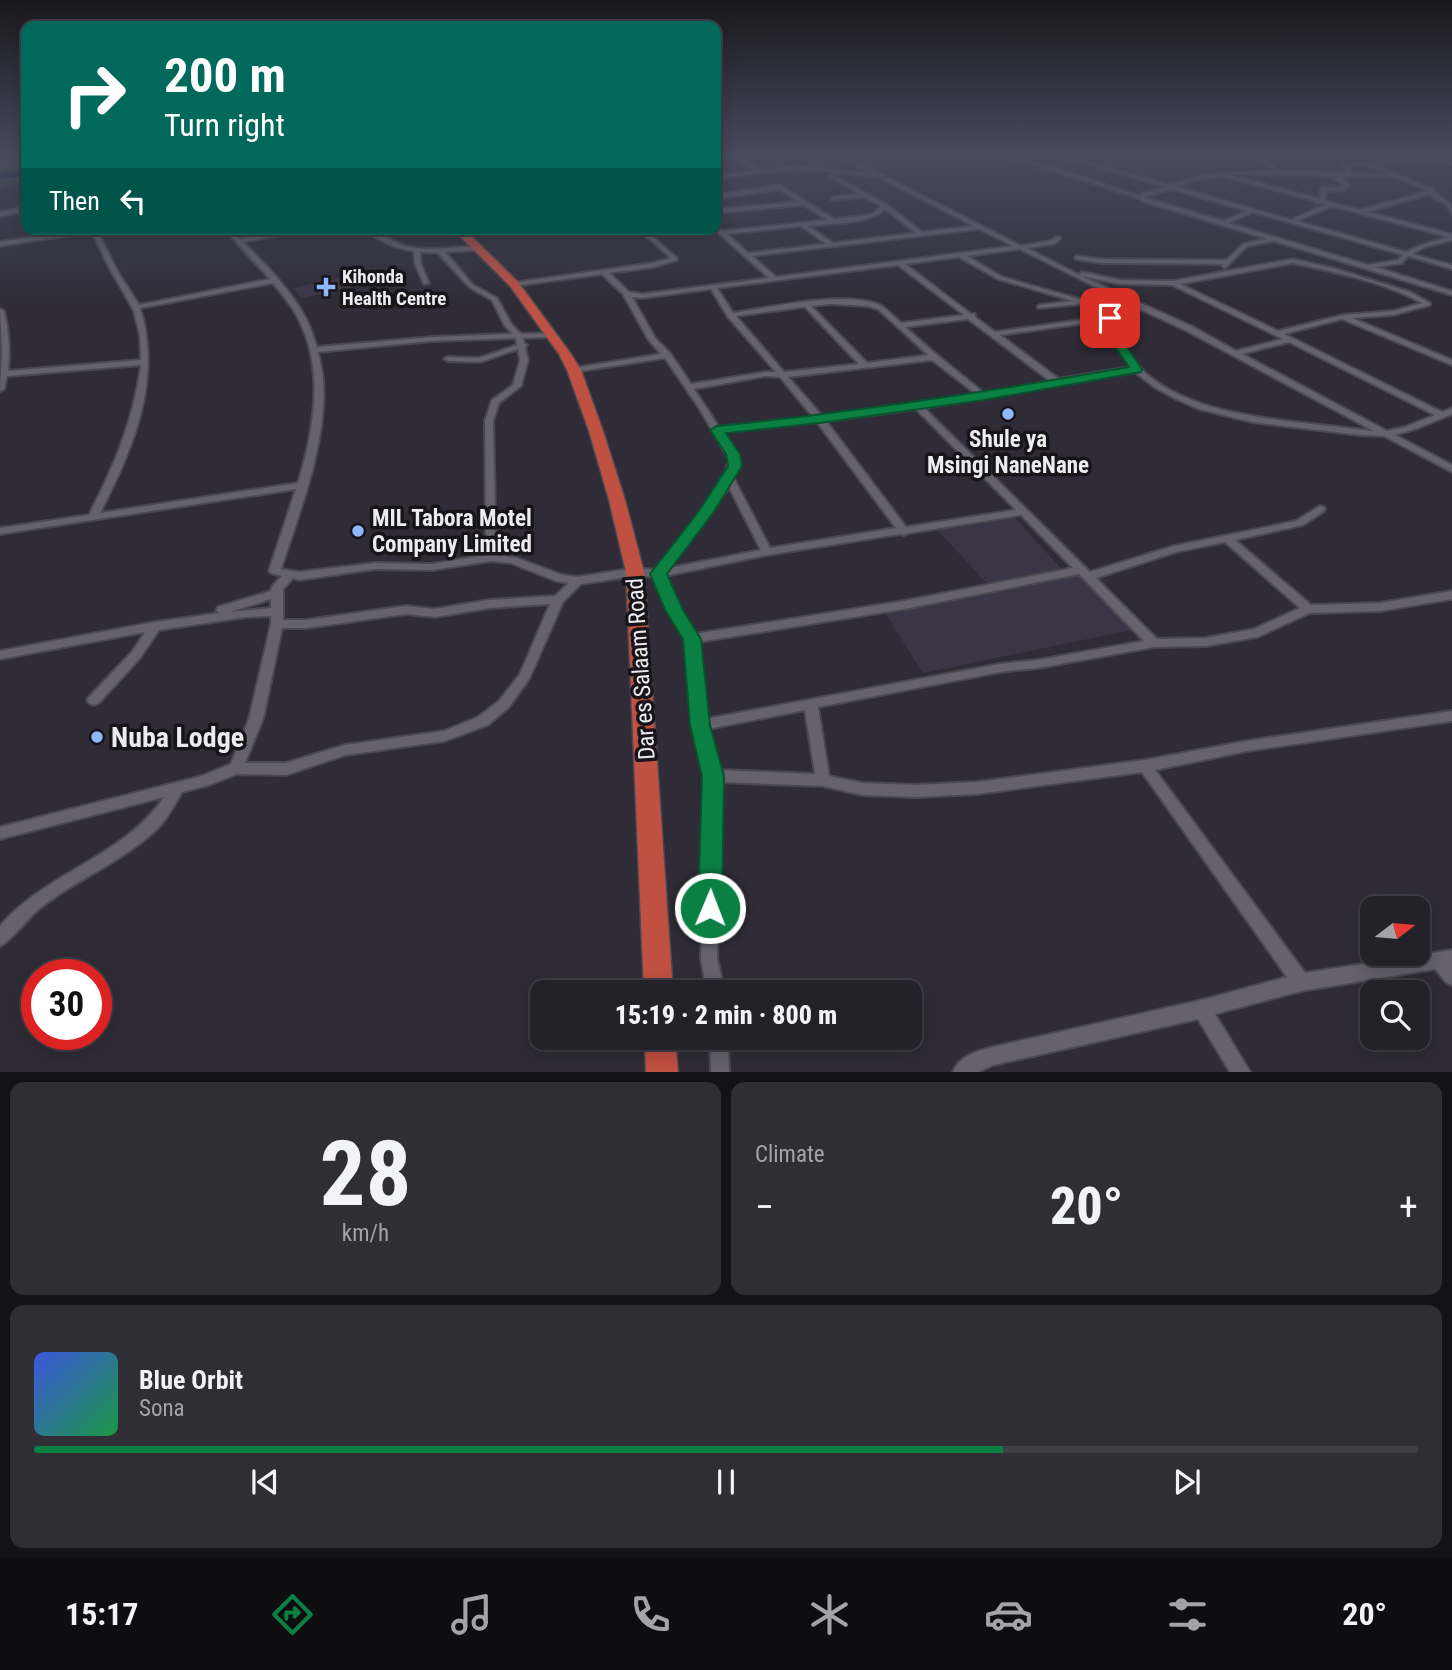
<!DOCTYPE html>
<html lang="en">
<head>
<meta charset="utf-8">
<style>
	:root { --surface:#232129; --page:#2f2e35; --text:#f1f3f6; --muted:#a3a3a8; --line:#403e46; --accent:#0b8043 }
	body { margin:0; font-family:"Roboto Condensed",sans-serif; background:var(--page); color:var(--text); height:100vh; display:flex; flex-direction:column; font-size:26px; white-space:nowrap }
	* { box-sizing:border-box; margin:0 }
	p { font-size:23px; color:var(--muted) }
	.icon { flex:none; width:38px; height:38px; fill:none; stroke:currentColor; stroke-width:2; stroke-linecap:round; stroke-linejoin:round }
	.map { position:relative; height:1072px; overflow:hidden }
	.panel { display:flex; flex-direction:column; gap:10px; padding:10px; background:#131217; flex:1 }
	.panel>* { flex:none }
	.top-card { position:absolute; left:21px; top:21px; width:700px; height:214px; border-radius:14px; box-shadow:0 4px 18px #0003,0 0 0 2px var(--line); background:#00695c; color:#fff; overflow:hidden }
	.needle { width:46px; rotate:74deg }
	.fabs { position:absolute; left:1360px; top:896px; display:grid; gap:14px }
	.fabs a { display:grid; place-items:center; width:70px; height:70px; border-radius:14px; background:var(--surface); box-shadow:0 4px 18px #0003,0 0 0 2px var(--line); font-size:35px }
	.speed { position:absolute; left:21px; top:959px; display:flex; gap:14px; font-size:35px; font-weight:700; text-align:center }
	.speed>* { display:grid; place-content:center; width:91px; height:91px; border-radius:50%; background:var(--surface); box-shadow:0 4px 18px #0003,0 0 0 2px var(--line); line-height:1 }
	.speed .limit { border:10px solid #d22; background:#fff; color:#111 }
	.pin { position:absolute; display:grid; place-items:center; width:60px; height:60px; color:#fff; margin:-30px; border-radius:14px; box-shadow:0 4px 10px #0006 }
	.me { position:absolute; width:77px; margin:-38px; rotate:1deg; stroke-linejoin:round; filter:drop-shadow(0 0 5px #0008) }
	.turn { display:flex; align-items:center; gap:24px; height:147px; padding:0 28px; font-size:32px }
	.turn .icon { width:91px; height:91px; stroke-width:2.5 }
	.turn b { display:block; font-size:49px; line-height:60px }
	.then { display:flex; align-items:center; height:66px; padding:0 28px; background:#0003; gap:14px; font-size:26px }
	.big { font-size:52px; font-weight:800; line-height:1.1 }
	.panel .card { flex:1; display:flex; flex-direction:column; justify-content:center; gap:10px; min-width:0; padding:0 24px; border-radius:14px; background:var(--page) }
	.panel .dial { align-items:center; gap:0 }
	.dial b { font-size:91px; line-height:1 }
	.song { display:flex; align-items:center; gap:21px }
	.cover { width:84px; height:84px; border-radius:10px; background:linear-gradient(135deg,hsl(230 70% 55%),hsl(140 70% 35%)) }
	.played { height:7px; border-radius:4px; background:linear-gradient(90deg,var(--accent) 70%,var(--line) 70%) }
	.keys { display:flex; justify-content:space-around; direction:ltr }
	.heat { display:flex; justify-content:space-between; align-items:center; font-size:38px; direction:ltr }
	.panel .tiles { flex:1; display:grid; gap:10px; grid-template-columns:1fr 1fr }
	.card:last-child { grid-column:span 2 }
	.trip { position:absolute; left:530px; top:980px; width:392px; height:70px; border-radius:14px; background:var(--surface); box-shadow:0 4px 18px #0003,0 0 0 2px var(--line); font-weight:800; line-height:70px; text-align:center }
	.tabs { display:flex; height:112px; justify-content:space-around; align-items:center; background:#0e0d10; color:var(--muted) }
	.tabs .icon { width:49px; height:49px }
	.tabs .current { color:var(--accent) }
	.tabs b { font-size:32px; color:var(--text) }
	.map>svg:first-child { display:block }
</style>
</head>
<body>
<div class="map">
<svg width="1452" height="1072" viewBox="0 0 1452 1072">
	<rect width="100%" height="100%" fill="#2f2c37"/>
	<path fill="#3b3646" d="M350 276 359 286 301 298 293 288Z
		M1010 512 1065 573 990 587 934 526Z
		M1077 573 1132 630 923 673 885 613Z"/>
	<path fill="#2e5029" d="M0 155 26 156V180L0 188Z"/>
	<g fill="none" stroke-linecap="round" stroke-linejoin="round">
		<path fill="#000e36" fill-rule="evenodd" d="M0 155H26V161L0 160Z
			M26 170V176L0 179V173Z"/>
		<g stroke="#4a4851" stroke-width="4">
			<path id="minor" d="M731 155H737L762 170 798 166 873 174 837 155H843L1021 246 1050 241 1056 237H1060V239L1054 244 1027 248 1079 275 1082 272 1120 280 1173 281 1293 259 1336 269 1410 292 1430 303V305L1393 315 1352 318 1452 360V365L1342 319 1284 334 1442 412 1452 408V414L1418 428 1395 435 1452 465V472L1384 436 1360 435 1252 422 1199 409 1176 399 1154 387 1135 372 924 408 1090 572 1174 546 1296 521 1320 506 1324 507 1325 509 1324 511 1303 525 1235 540 1311 605 1380 603 1452 591V599L1380 611 1310 613 1257 637 1206 646 1154 647 1038 668 1000 672 818 707 829 776 862 783 916 785 977 782 1145 760 1247 741 1452 711V721L1247 751 1155 770 1305 973 1452 950V985L1446 982 1435 969 1301 991 1215 1014 1250 1072H1230L1198 1019 993 1065 978 1072H953C959 1056 978 1051 993 1047L1202 1000 1287 977 1142 772 977 794 916 797 862 795 823 786 720 782 717 959 725 992H707L701 959 706 776 693 725 686 639 668 610 655 577 635 576 581 584 563 602 529 679 509 707 488 725 445 741 345 755 286 775 237 774 209 785 182 792C175 804 168 818 158 828 123 862 76 879 39 909 28 918 10 942 0 946V926C46 872 124 857 164 797L0 839V827L202 776 231 764 249 719 271 624V616L246 617 159 630 140 658 99 703 94 705 89 703 87 700 89 697 132 652 145 632 0 659V651L155 622 220 613 216 610 218 607 271 591 273 585 282 576 271 573 269 571 296 489 0 534V528L89 515C114 467 134 419 141 365L7 376 4 389 0 391 2 350 0 309 4 311C9 331 10 350 8 371L141 360 140 336 134 311 109 267 92 232 0 246V242L85 229H101L97 231 119 274 139 305 270 279 224 229H231L240 239 301 229H316L243 242C266 265 293 292 307 321 311 329 314 339 317 347L432 337 513 334 505 326 492 300 469 287 438 253 420 252 421 264 429 283 424 284 415 264 414 251C395 249 379 241 364 229 376 229 394 244 410 247 434 252 458 245 482 247L483 248 480 250 445 252 473 285 497 298 512 325 521 334 551 333 555 335 551 337 523 338 524 343 527 345 525 347 528 360 521 386 499 403 493 421 496 555 517 558 562 575 578 577 635 568 656 570C680 540 722 497 729 459L699 408 665 358 574 372 570 370 574 368 661 354 648 339 623 294 602 274 514 286 512 285V283L653 263 671 258 638 229H645L650 234 671 229H683L653 237 677 258V260L654 267 609 273 629 292 642 294 769 278 714 229H716V226L723 231 828 220 804 205 716 213V209L799 202 779 189 716 199V195L780 185 834 219 862 216 874 213 881 206 865 197 831 200 833 197 860 194 829 176 831 174 887 205 922 232 974 226 878 177 798 168 716 179V176L756 171ZM885 209 916 233 833 243 808 226C831 223 867 225 885 209ZM801 226 826 244 748 253 727 234ZM979 229 1014 246 776 277 752 256ZM1020 249 1124 301 1117 305 1109 314 1079 299 1002 277 967 256ZM959 257 998 279 1073 301 1040 305 1038 306V308L1081 304 1103 317 995 332 975 317V314H971L905 264ZM1293 263C1335 272 1384 282 1422 303L1393 311 1343 315 1278 331 1180 284ZM898 265 964 315 901 323C894 317 887 309 880 305 845 290 771 307 733 313L717 288ZM1081 276 1120 284 1172 285 1283 339 1236 351 1193 327ZM273 283C282 294 292 306 298 318 325 369 314 430 298 483L100 513C132 451 163 379 140 308ZM711 289 728 317 776 372H765L691 384 670 353 655 338 632 297 642 298ZM830 304 867 306 878 309 928 355 867 363 811 306ZM1129 304 1187 331 1374 431C1356 430 1338 426 1320 425 1262 418 1175 411 1135 362 1125 349 1121 332 1114 318L1121 307ZM804 307H805L859 364 784 372 736 316ZM968 319 1050 381 984 393 937 355 905 327ZM1108 320 1120 351 1131 367 1059 379 1000 335ZM516 338 517 345 479 358 448 357 444 359 448 361 480 362 518 349 520 360 513 385 492 400 485 421 486 555 432 564 375 563 299 572 281 569C300 511 328 440 323 379 322 370 320 361 318 352L432 341ZM1289 342 1435 415 1405 427 1387 431 1242 354ZM932 360 976 394 822 416 788 377ZM765 376 780 377 813 417 719 427 694 389ZM916 409 1016 510 906 527 826 421ZM817 422 896 528 770 548 733 477 739 459 722 432ZM729 487 761 550 669 568 707 519ZM1021 515 1073 568 904 601 695 634 680 610 665 576 767 555 900 534 904 535 909 533ZM1225 542 1300 608 1254 629 1206 638 1157 639 1096 578 1176 552ZM491 561 511 563 556 581 569 583 555 596 489 600 435 609 406 606 306 620H283V589L293 578 299 580 375 569 432 570ZM1079 574 1144 641 1038 660 1000 664 706 719 698 642 904 609ZM271 599V608L230 612ZM550 604 520 674 499 701 478 717 444 731 345 745 286 763H245L263 719 282 628H306L406 614 435 617 489 608ZM805 710 815 774 719 770 708 729Z
				M997 155H1006L1052 167 1140 196 1141 194 1166 187 1056 155H1064L1169 185 1197 177 1224 173 1273 171 1257 155H1262L1279 171 1347 173 1342 164 1369 163 1433 189C1439 200 1452 198 1452 213L1445 203 1432 197 1430 194 1367 212 1452 234V240L1425 247 1412 254 1452 265V269L1408 256 1402 263 1375 267 1452 291V295L1274 241 1247 246 1225 268 1222 266 1224 264 1101 263 1075 259V257L1077 256 1101 259 1227 260 1243 244 1268 239 1142 201 1141 199 1048 169ZM1366 165 1388 174 1352 173 1347 166ZM1252 174 1341 176 1334 179 1342 183V186L1341 187 1321 188 1320 199 1230 175ZM1222 176 1316 201V203L1327 204 1291 220 1174 186 1197 180ZM1349 176 1395 177 1429 191 1360 210 1325 201 1326 191 1345 190 1348 186 1347 182 1341 179ZM1172 189 1247 211 1223 221 1146 198V196ZM1332 206 1449 237 1421 245 1406 252 1297 221ZM1253 212 1403 255 1398 260 1368 265 1228 223Z
				M1314 155 1404 157 1452 162V164L1404 159Z
				M26 207V211L0 216V212Z
				M710 1038H728L729 1072H711Z"/>
		</g>
		<g stroke="#4a4851" stroke-width="3">
			<path id="trunk" d="M453 229H464L518 282 571 354 581 370 603 431 625 500 644 572 673 992H644L626 572 609 500 589 431 567 370 559 354 510 286Z
				M645 1038H675L678 1072H646Z"/>
		</g>
		<use href="#minor" fill="#65626e" fill-rule="evenodd"/>
		<use href="#trunk" fill="#c05041" fill-rule="evenodd"/>
	</g>
	<linearGradient id="sky" x2="0" y2="1"><stop stop-color="#1a181e"/><stop offset="0.51" stop-color="#474b5e"/><stop offset="1" stop-color="#474b5e" stop-opacity="0"/></linearGradient>
	<rect width="1452" height="305" fill="url(#sky)"/>
	<path fill="#0b8043" stroke="#07532c" stroke-width="2" d="M1106 315 1115 318 1127 347 1142 369 1141 372 984 400 820 423 726 433 740 454 742 466 713 513 667 574 683 610 701 639 710 725 724 776 722 908 719 916 710 919 701 916 698 908 702 776 690 725 683 639 665 610 650 574 699 511 728 466 726 454 710 430 717 426C855 412 992 391 1129 367L1115 347 1104 318Z"/>
	<g fill="#8db9fc" stroke="#17151a" stroke-width="2.5">
		<path d="M322.5 276.5h7v7h7v7h-7v7h-7v-7h-7v-7h7z"/>
		<circle cx="1008" cy="414" r="7"/>
		<circle cx="358" cy="531" r="7"/>
		<circle cx="97" cy="737" r="7"/>
	</g>
	<g text-anchor="middle" dominant-baseline="central" stroke-width="7" stroke-linejoin="round" paint-order="stroke">
		<g font-size="19" font-weight="bold" fill="#edebf2" stroke="#17151a" text-anchor="start">
			<text x="342" y="276">Kihonda<tspan x="342" dy="22">Health Centre</tspan></text>
		</g>
		<g font-size="23" font-weight="bold" fill="#edebf2" stroke="#17151a">
			<text x="1008" y="439">Shule ya<tspan x="1008" dy="26">Msingi NaneNane</tspan></text>
			<text x="372" y="518" text-anchor="start">MIL Tabora Motel<tspan x="372" dy="26">Company Limited</tspan></text>
		</g>
		<g font-size="23" fill="#edebf2" stroke="#17151a">
			<text transform="translate(641 669) rotate(-94)">Dar es Salaam Road</text>
		</g>
		<g font-size="28" font-weight="bold" fill="#edebf2" stroke="#17151a" text-anchor="start">
			<text x="111" y="737">Nuba Lodge</text>
		</g>
	</g>
</svg>
<div class="fabs">
<a><svg class="needle" viewBox="-14 -14 28 28"><path d="M0-13l5 13h-10z" fill="#e53935"/><path d="M0 13l5-13h-10z" fill="#a3a3a8"/></svg></a>
<a><svg class="icon" aria-label="search" viewBox="0 0 24 24"><circle cx="10" cy="10" r="6"/><path d="M15 15l6 6"/></svg></a>
</div>
<div class="speed"><div class="limit">30</div></div>
<div class="pin" style="left:1110px;top:318px;background:#d93025"><svg class="icon" aria-label="arrive" viewBox="0 0 24 24"><path d="M6 21V4h12l-3 4 3 4H6"/></svg></div>
<svg class="me" style="left:710px;top:908px" viewBox="-20 -20 40 40"><circle r="17" fill="#0b8043" stroke="#fff" stroke-width="3"/><path d="M0-11L8 9 0 5-8 9z" fill="#fff"/></svg>
<div class="trip">15:19 · 2 min · 800 m</div>
<div class="top-card">
<div class="turn"><svg class="icon" aria-label="right" viewBox="0 0 24 24"><path d="M7 20v-9h11M14 6l5 5-5 5"/></svg><div><b>200 m</b>Turn right</div></div>
<div class="then">Then<svg class="icon" aria-label="left" viewBox="0 0 24 24"><path d="M17 20v-9H6M10 6l-5 5 5 5"/></svg></div>
</div>
</div>
<section class="panel">
<div class="tiles">
<div class="card dial"><b>28</b><p>km/h</p></div>
<div class="card"><p>Climate</p>
<div class="heat"><a>−</a><b class="big">20°</b><a>+</a></div>
</div>
<div class="card">
<div class="song"><i class="cover"></i><div><b>Blue Orbit</b><p>Sona</p></div></div>
<div class="played"></div>
<div class="keys"><svg class="icon" aria-label="previous" viewBox="0 0 24 24"><path d="M18 5L8 12l10 7zM5 5v14"/></svg><svg class="icon" aria-label="pause" viewBox="0 0 24 24"><path d="M8 5v14M16 5v14"/></svg><svg class="icon" aria-label="next" viewBox="0 0 24 24"><path d="M6 5l10 7-10 7zM19 5v14"/></svg></div>
</div>
</div>
</section>
<nav class="tabs">
<b>15:17</b>
<svg class="icon current" aria-label="directions" viewBox="0 0 24 24"><path d="M12 3l9 9-9 9-9-9zM9 14v-3h6M13 9l2 2-2 2"/></svg>
<svg class="icon" aria-label="music" viewBox="0 0 24 24"><path d="M9 18V5l10-2v13"/><circle cx="6" cy="18" r="3"/><circle cx="16" cy="16" r="3"/></svg>
<svg class="icon" aria-label="phone" viewBox="0 0 24 24"><path d="M5 4h4l2 5-3 2q2 4 5 5l2-3 5 2v4C11 20 4 13 5 4z"/></svg>
<svg class="icon" aria-label="climate" viewBox="0 0 24 24"><path d="M12 3v18M4 7l16 10M4 17L20 7"/></svg>
<svg class="icon" aria-label="car" viewBox="0 0 24 24"><path d="M5 17H2v-5l4-1 3-4h7l3 4 3 1v5h-3M9 17h6M6 11h13"/><circle cx="7" cy="17" r="2"/><circle cx="17" cy="17" r="2"/></svg>
<svg class="icon" aria-label="filters" viewBox="0 0 24 24"><path d="M4 7h16M4 17h16"/><circle cx="9" cy="7" r="2"/><circle cx="15" cy="17" r="2"/></svg>
<b>20°</b>
</nav>
</body>
</html>
